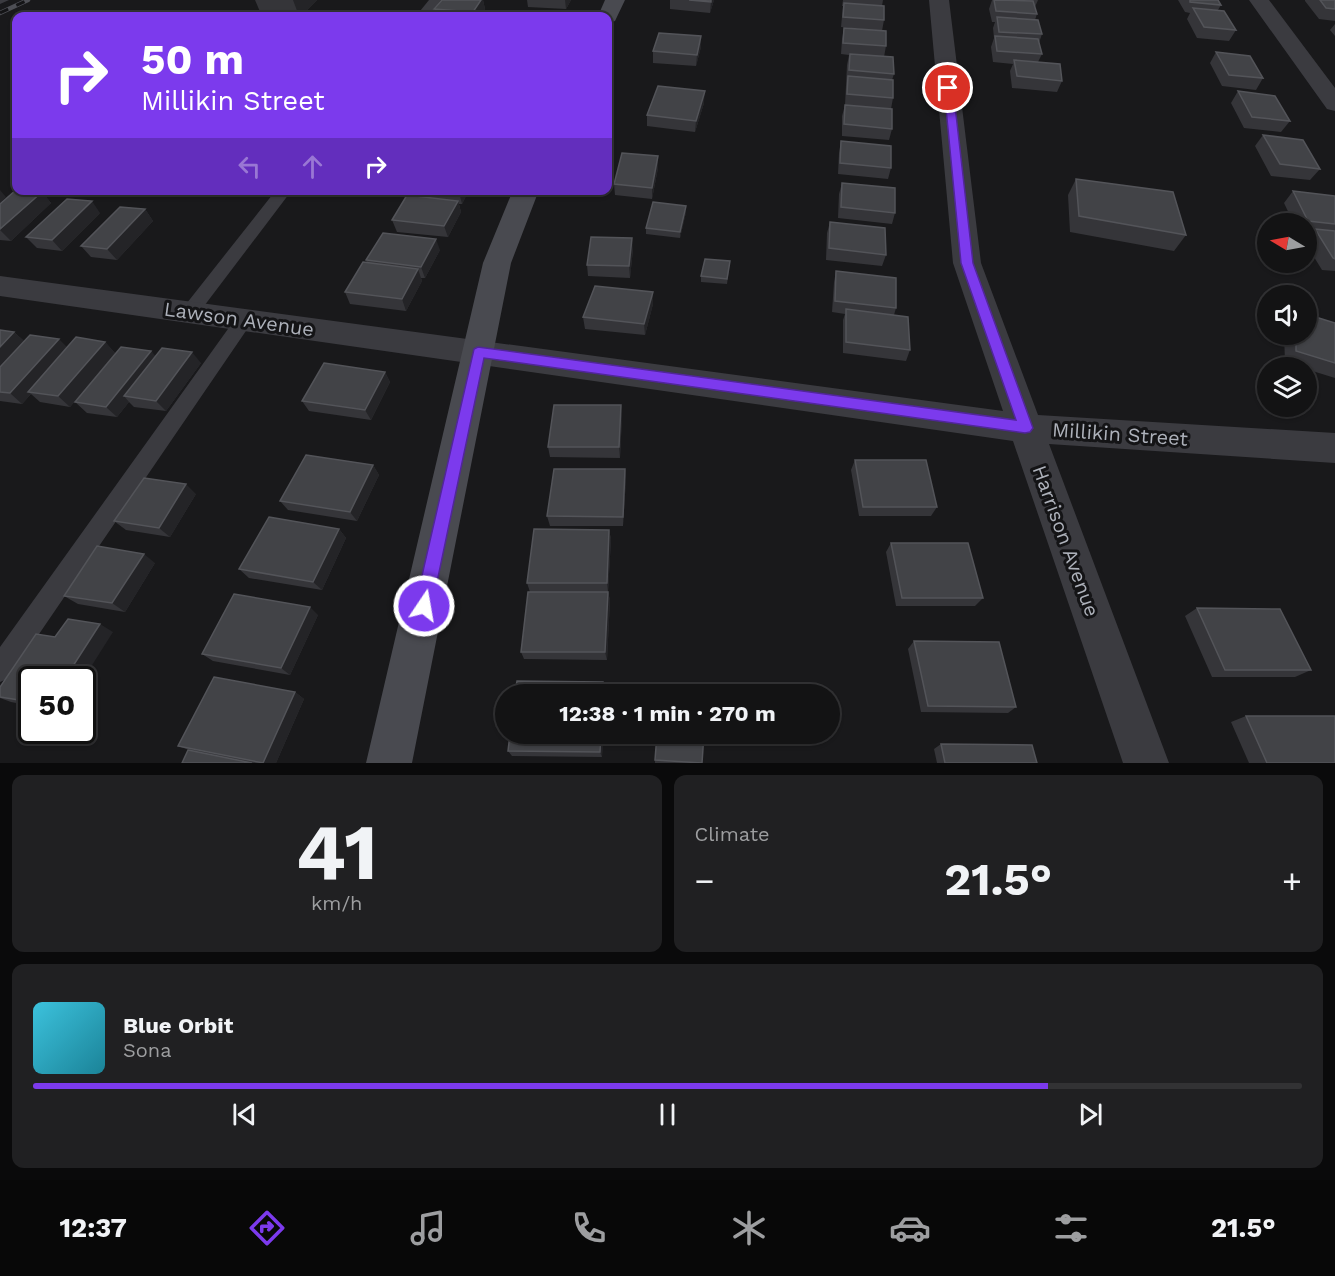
<!DOCTYPE html>
<html lang="en">
<head>
<meta charset="utf-8">
<style>
	:root { --surface:#131314; --page:#202022; --text:#f1f3f6; --muted:#9d9ea0; --line:#323234; --accent:#7c3aed }
	body { margin:0; font-family:"Work Sans",sans-serif; background:var(--page); color:var(--text); height:100vh; display:flex; flex-direction:column; font-size:22px; white-space:nowrap }
	* { box-sizing:border-box; margin:0 }
	p { font-size:20px; color:var(--muted) }
	.icon { flex:none; width:33px; height:33px; fill:none; stroke:currentColor; stroke-width:2; stroke-linecap:round; stroke-linejoin:round }
	.map { position:relative; height:763px; overflow:hidden }
	.panel { display:flex; flex-direction:column; gap:12px; padding:12px; background:#0a0a0b; flex:1 }
	.panel>* { flex:none }
	.banner { position:absolute; left:12px; top:12px; width:600px; height:183px; border-radius:12px; box-shadow:0 2px 4px #0004,0 0 0 2px var(--line); background:#7c3aed; color:#fff; overflow:hidden }
	.needle { width:39px; rotate:280deg }
	.buttons { position:absolute; left:1257px; top:213px; display:grid; gap:12px }
	.buttons a { display:grid; place-items:center; width:60px; height:60px; border-radius:50%; background:var(--surface); box-shadow:0 2px 4px #0004,0 0 0 2px var(--line); font-size:30px }
	.speed { position:absolute; left:18px; top:666px; display:flex; gap:12px; font-size:30px; font-weight:700; text-align:center }
	.speed>* { display:grid; place-content:center; width:78px; height:78px; border-radius:50%; background:var(--surface); box-shadow:0 2px 4px #0004,0 0 0 2px var(--line); line-height:1 }
	.speed .limit { border:3px solid #111; border-radius:9px; background:#fff; color:#111 }
	.pin { position:absolute; display:grid; place-items:center; width:51px; height:51px; color:#fff; margin:-26px; border:3px solid #fff; border-radius:50%; box-shadow:0 2px 6px #0007 }
	.me { position:absolute; width:66px; margin:-33px; rotate:12deg; stroke-linejoin:round; filter:drop-shadow(0 0 4px #0008) }
	.turn { display:flex; align-items:center; gap:21px; height:126px; padding:0 30px; font-size:27px }
	.turn .icon { width:78px; height:78px; stroke-width:2.5 }
	.turn b { display:block; font-size:42px; line-height:51px }
	.lanes { display:flex; align-items:center; height:57px; padding:0 30px; background:#0003; justify-content:center; gap:30px; direction:ltr }
	.lanes .off { opacity:.35 }
	.big { font-size:45px; font-weight:700; line-height:1.1 }
	.panel .widget { flex:1; display:flex; flex-direction:column; justify-content:center; gap:9px; min-width:0; padding:0 21px; border-radius:12px; background:var(--page) }
	.panel .dial { align-items:center; gap:0 }
	.dial b { font-size:78px; line-height:1 }
	.song { display:flex; align-items:center; gap:18px }
	.cover { width:72px; height:72px; border-radius:9px; background:linear-gradient(135deg,hsl(190 70% 55%),hsl(190 70% 35%)) }
	.played { height:6px; border-radius:3px; background:linear-gradient(90deg,var(--accent) 80%,var(--line) 80%) }
	.keys { display:flex; justify-content:space-around; direction:ltr }
	.heat { display:flex; justify-content:space-between; align-items:center; font-size:33px; direction:ltr }
	.panel .tiles { flex:1; display:grid; gap:12px; grid-template-columns:1fr 1fr }
	.widget:last-child { grid-column:span 2 }
	.trip { position:absolute; left:495px; top:684px; width:345px; height:60px; border-radius:30px; background:var(--surface); box-shadow:0 2px 4px #0004,0 0 0 2px var(--line); font-weight:700; line-height:60px; text-align:center }
	.tab-bar { display:flex; height:96px; justify-content:space-around; align-items:center; background:#080808; color:var(--muted) }
	.tab-bar .icon { width:42px; height:42px }
	.tab-bar .current { color:var(--accent) }
	.tab-bar b { font-size:27px; color:var(--text) }
	.map>svg:first-child { display:block }
</style>
</head>
<body>
<div class="map">
<svg width="1335" height="763" viewBox="0 0 1335 763">
	<rect width="100%" height="100%" fill="#19191b"/>
	<g fill="none" stroke-linecap="round" stroke-linejoin="round">
		<path fill="#3b3b40" fill-rule="evenodd" d="M0 0H9L0 4Z
			M429 0H441L428 16H416Z
			M276 190H292L195 318 189 320 183 318 180 313 183 308Z
			M244 313 250 315 253 320 250 325 9 678 0 682V647L238 315Z"/>
		<path fill="#3b3b40" fill-rule="evenodd" d="M929 0H949L981 263 1038 415 1335 433V463L1049 444 1169 763H1123L1013 441 0 296V276L1003 411 953 263Z
			M1249 0H1269L1335 88V111L1327 109Z"/>
		<path fill="#494a50" fill-rule="evenodd" d="M605 0H625L615 21 608 23V16H598Z
			M513 190H539L511 263 412 763H366L483 263Z"/>
		<g stroke="#4e4f55" stroke-width="4.5">
			<path id="rail" d="M0 13 28 0"/>
		</g>
		<use href="#rail" stroke="#141416" stroke-width="3" stroke-dasharray="9" stroke-linecap="butt"/>
	</g>
	<path fill="#353539" d="M255 0H317L301 16H285L261 14Z
		M442 0H483L485 9 479 16H436L434 9Z
		M527 0H571L566 9 528 7Z
		M670 0H714L710 13 670 9Z
		M843 0H883L882 6 884 20 882 31 841 27 843 6H842Z
		M992 0H1038L1035 7 1037 14 1035 20 1042 34 1039 43 1042 54 1038 62 1062 81 1057 92 1012 88 1010 71 1013 64 993 62 991 47 994 38 993 28 995 22H992L989 9Z
		M1178 0H1218L1221 5 1218 10 1236 30 1229 41 1197 38 1187 19 1190 13 1185 12Z
		M1305 0H1335V21L1319 19 1305 1Z
		M1335 24V36L1330 30Z
		M844 28 886 46 884 57 894 74 892 80 893 98 891 109 892 129 889 140 842 136V116L845 105 847 65 849 55 841 54 842 39Z
		M701 47 696 66 653 63V51Z
		M1216 52 1263 78 1256 90 1222 86 1210 63Z
		M1238 91 1290 121 1281 132 1244 128 1231 103Z
		M704 103 695 132 647 126V115Z
		M1263 135 1320 169 1310 180 1271 176 1255 146Z
		M841 141 891 168 888 179 838 174 839 153Z
		M658 168 652 199 615 195 614 184Z
		M1076 179 1186 235 1174 251 1070 232 1068 195Z
		M842 183 895 213 892 224 838 218 839 194Z
		M410 190H469L462 204H459L461 212 448 237 397 232 392 220 412 196Z
		M1293 191 1335 196V271L1322 270 1306 244V239L1311 234 1306 233V224H1294L1284 203Z
		M42 192 51 203 11 241 0 240V204Z
		M145 209 153 221 117 260 91 257 81 246Z
		M686 212 680 238 646 234V228Z
		M100 213 62 251 37 248 26 237Z
		M830 222 886 255 882 266 826 260 827 233Z
		M633 249 630 278 588 276 587 265Z
		M440 250 425 278H421L422 281 406 311 350 304 345 292 367 263 366 260Z
		M730 261 727 284 701 282V276Z
		M836 271 896 308 894 315 910 350 906 361 843 353V320L845 314 832 312 834 282Z
		M653 304 645 335 585 329 583 317Z
		M1335 322V378L1306 369V368H1301L1285 362 1284 334H1306Z
		M0 330 14 332 24 341 67 347 105 342 115 353 70 407 40 402 31 394 22 404 0 401Z
		M151 351 155 356 201 363 166 411 134 407 129 402 117 417 87 413 75 402Z
		M385 372 390 382 371 420 309 411 302 401Z
		M622 416 620 458 550 457 548 447Z
		M855 460 937 507 931 516H859L851 470Z
		M373 465 379 475 357 521 288 510 280 501Z
		M625 469 626 479 623 526H550L547 516Z
		M196 494 170 537 126 530 114 521Z
		M339 529 346 538 322 590 249 578 239 569Z
		M609 530 611 539 608 592H530L527 583Z
		M891 543 983 598 975 606H896L886 552Z
		M155 563 125 612 78 604 64 596Z
		M608 592 610 600 607 660 524 659 521 652Z
		M1197 608 1311 670 1295 677H1212L1185 616Z
		M318 615 290 675 213 661 202 654Z
		M113 632 32 680V706L11 702 0 698V687L55 637Z
		M914 641 1016 707 1008 713 921 712 908 649Z
		M295 692 304 699 276 763H182L189 750 178 746Z
		M1246 716 1335 763H1249L1231 722Z
		M603 734 602 757 512 756 508 751Z
		M941 744 1037 763H937L934 749Z
		M655 760 702 763H655Z"/>
	<path fill="#242427" d="M293 0H317L301 16H299Z
		M481 0H483L485 9 479 16H474L473 12Z
		M565 0H571L566 9Z
		M711 0H714L710 13 711 2Z
		M701 36V47L696 66 697 55Z
		M705 91 704 103 695 132 696 121Z
		M658 156V168L652 199V188Z
		M0 190 6 197 0 203Z
		M460 190H469L462 204 459 192Z
		M42 192 51 203 11 241 0 230Z
		M92 201 100 213 62 251 52 240Z
		M458 201 461 212 448 237 444 226Z
		M686 206V212L680 238V232Z
		M145 209 153 221 117 260 107 249Z
		M632 238 633 249 630 278 629 266Z
		M436 239 440 250 425 278 421 267Z
		M418 269 422 281 406 311 402 299Z
		M653 292V304L645 335 644 324Z
		M14 332 26 343 0 371V347Z
		M59 339 70 350 28 392 31 394 22 404 10 393Z
		M105 342 115 353 70 407 58 396Z
		M151 351 161 362 124 396 129 402 117 417 106 407Z
		M192 352 201 363 166 411 156 401Z
		M385 372 390 382 371 420 365 410Z
		M621 405 622 416 620 458 619 447Z
		M373 465 379 475 357 521 350 512Z
		M625 469 626 479 623 526V517Z
		M186 484 196 494 170 537 159 528Z
		M339 529 346 538 322 590 313 582Z
		M609 530 611 539 608 592 607 583Z
		M144 554 155 563 125 612 112 603Z
		M608 592 610 600 607 660 605 652Z
		M310 607 318 615 290 675 281 668Z
		M100 624 113 632 82 681V680H64Z
		M603 682 605 688V694H603Z
		M295 692 304 699 276 763H263Z
		M601 734H603L602 757 600 752Z"/>
	<path fill="#424347" stroke="#535459" stroke-width="1.5" d="M442 0H481L473 12 434 9Z
		M689 0H711V2Z
		M994 0 1033 1 1037 14 996 11Z
		M1190 0H1218L1221 5 1190 2Z
		M1320 0H1335V9L1326 8Z
		M844 3 884 6V20L843 17Z
		M1193 8 1224 11 1236 30 1204 27Z
		M997 17 1038 20 1042 34 999 32Z
		M844 28 886 31V46L843 43Z
		M659 33 701 36 697 55 653 51Z
		M995 36 1038 39 1042 54 997 51Z
		M1216 52 1250 56 1263 78 1229 75Z
		M850 54 893 57 894 74 849 70Z
		M1014 60 1060 64 1062 81 1017 76Z
		M848 76 893 80V98L847 94Z
		M658 86 705 91 696 121 647 115Z
		M1238 91 1275 96 1290 121 1252 117Z
		M845 105 892 109V129L844 124Z
		M1263 135 1303 140 1320 169 1280 164Z
		M841 141 891 146V168L840 163Z
		M622 153 658 156 652 188 614 184Z
		M1076 179 1173 192 1186 235 1079 216Z
		M842 183 895 188V213L841 207Z
		M16 190H31L42 192 0 229V204Z
		M441 190H460L459 192Z
		M1293 191 1335 196V224L1308 221Z
		M407 195 458 201 444 226 392 220Z
		M67 199 92 201 52 240 26 237Z
		M653 202 686 206 680 232 646 228Z
		M120 207 145 209 107 249 81 246Z
		M830 222 885 228 886 255 829 248Z
		M1315 229 1335 231V259L1333 258Z
		M383 233 436 239 421 267 366 260Z
		M591 237 632 238 629 266 587 265Z
		M705 259 730 261 727 279 701 276Z
		M363 262 418 269 402 299 345 292Z
		M836 271 896 278V308L835 301Z
		M595 286 653 292 644 324 583 317Z
		M846 309 908 317 910 350 846 342Z
		M1306 314 1335 323V363L1296 351V334H1306Z
		M0 330 14 332 0 347Z
		M30 335 59 339 10 393 0 392V367Z
		M76 337 105 342 58 396 28 392Z
		M121 347 151 351 106 407 75 402Z
		M162 348 192 352 156 401 124 396Z
		M324 363 385 372 365 410 302 401Z
		M554 405H621L619 447H548Z
		M306 455 373 465 350 512 280 501Z
		M855 460H926L937 507H863Z
		M554 469H625L623 517 547 516Z
		M144 478 186 484 159 528 114 521Z
		M269 517 339 529 313 582 239 569Z
		M534 529 609 530 607 583H527Z
		M891 543H968L983 598H902Z
		M97 546 144 554 112 603 64 596Z
		M528 592H608L605 652H521Z
		M234 594 310 607 281 668 202 654Z
		M1197 608 1280 609 1311 670H1225Z
		M68 619 100 624 64 680H32V702L0 697V687L36 634 55 637Z
		M914 641 999 642 1016 707 928 706Z
		M214 677 295 692 263 763 178 746Z
		M517 681 603 682V694H515Z
		M1246 716H1335V763H1267Z
		M510 734H601L600 752 508 751Z
		M657 734H704L702 763 655 760Z
		M941 744 1032 745 1037 763H945Z
		M188 750 252 763H182Z"/>
	<path fill="#7c3aed" stroke="#51269a" stroke-width="1.5" d="M948 85 953 88 973 263 1033 428 1030 432 1025 433 484 358 432 606 430 612 424 614 418 612 415 606 474 349 478 347 1016 420 961 263 944 88Z"/>
	<g text-anchor="middle" dominant-baseline="central" stroke-width="6" stroke-linejoin="round" paint-order="stroke">
		<g font-size="20" fill="#adb1ba" stroke="#141416">
			<text transform="translate(239 319) rotate(8)">Lawson Avenue</text>
			<text transform="translate(1120 434) rotate(4)">Millikin Street</text>
			<text transform="translate(1066 541) rotate(70)">Harrison Avenue</text>
		</g>
	</g>
</svg>
<div class="buttons">
<a><svg class="needle" viewBox="-14 -14 28 28"><path d="M0-13l5 13h-10z" fill="#e53935"/><path d="M0 13l5-13h-10z" fill="#9d9ea0"/></svg></a>
<a><svg class="icon" aria-label="sound" viewBox="0 0 24 24"><path d="M4 9h4l5-4v14l-5-4H4zM17 9q2 3 0 6"/></svg></a>
<a><svg class="icon" aria-label="layers" viewBox="0 0 24 24"><path d="M12 4l9 5-9 5-9-5zM3 14l9 5 9-5"/></svg></a>
</div>
<div class="speed"><div class="limit">50</div></div>
<div class="pin" style="left:948px;top:88px;background:#d93025"><svg class="icon" aria-label="arrive" viewBox="0 0 24 24"><path d="M6 21V4h12l-3 4 3 4H6"/></svg></div>
<svg class="me" style="left:424px;top:606px" viewBox="-20 -20 40 40"><circle r="17" fill="#7c3aed" stroke="#fff" stroke-width="3"/><path d="M0-11L8 9 0 5-8 9z" fill="#fff"/></svg>
<div class="trip">12:38 · 1 min · 270 m</div>
<div class="banner">
<div class="turn"><svg class="icon" aria-label="right" viewBox="0 0 24 24"><path d="M7 20v-9h11M14 6l5 5-5 5"/></svg><div><b>50 m</b>Millikin Street</div></div>
<div class="lanes"><svg class="icon off" aria-label="left" viewBox="0 0 24 24"><path d="M17 20v-9H6M10 6l-5 5 5 5"/></svg><svg class="icon off" aria-label="ahead" viewBox="0 0 24 24"><path d="M12 20V5M6 11l6-6 6 6"/></svg><svg class="icon" aria-label="right" viewBox="0 0 24 24"><path d="M7 20v-9h11M14 6l5 5-5 5"/></svg></div>
</div>
</div>
<section class="panel">
<div class="tiles">
<div class="widget dial"><b>41</b><p>km/h</p></div>
<div class="widget"><p>Climate</p>
<div class="heat"><a>−</a><b class="big">21.5°</b><a>+</a></div>
</div>
<div class="widget">
<div class="song"><i class="cover"></i><div><b>Blue Orbit</b><p>Sona</p></div></div>
<div class="played"></div>
<div class="keys"><svg class="icon" aria-label="previous" viewBox="0 0 24 24"><path d="M18 5L8 12l10 7zM5 5v14"/></svg><svg class="icon" aria-label="pause" viewBox="0 0 24 24"><path d="M8 5v14M16 5v14"/></svg><svg class="icon" aria-label="next" viewBox="0 0 24 24"><path d="M6 5l10 7-10 7zM19 5v14"/></svg></div>
</div>
</div>
</section>
<nav class="tab-bar">
<b>12:37</b>
<svg class="icon current" aria-label="directions" viewBox="0 0 24 24"><path d="M12 3l9 9-9 9-9-9zM9 14v-3h6M13 9l2 2-2 2"/></svg>
<svg class="icon" aria-label="music" viewBox="0 0 24 24"><path d="M9 18V5l10-2v13"/><circle cx="6" cy="18" r="3"/><circle cx="16" cy="16" r="3"/></svg>
<svg class="icon" aria-label="phone" viewBox="0 0 24 24"><path d="M5 4h4l2 5-3 2q2 4 5 5l2-3 5 2v4C11 20 4 13 5 4z"/></svg>
<svg class="icon" aria-label="climate" viewBox="0 0 24 24"><path d="M12 3v18M4 7l16 10M4 17L20 7"/></svg>
<svg class="icon" aria-label="car" viewBox="0 0 24 24"><path d="M5 17H2v-5l4-1 3-4h7l3 4 3 1v5h-3M9 17h6M6 11h13"/><circle cx="7" cy="17" r="2"/><circle cx="17" cy="17" r="2"/></svg>
<svg class="icon" aria-label="filters" viewBox="0 0 24 24"><path d="M4 7h16M4 17h16"/><circle cx="9" cy="7" r="2"/><circle cx="15" cy="17" r="2"/></svg>
<b>21.5°</b>
</nav>
</body>
</html>
